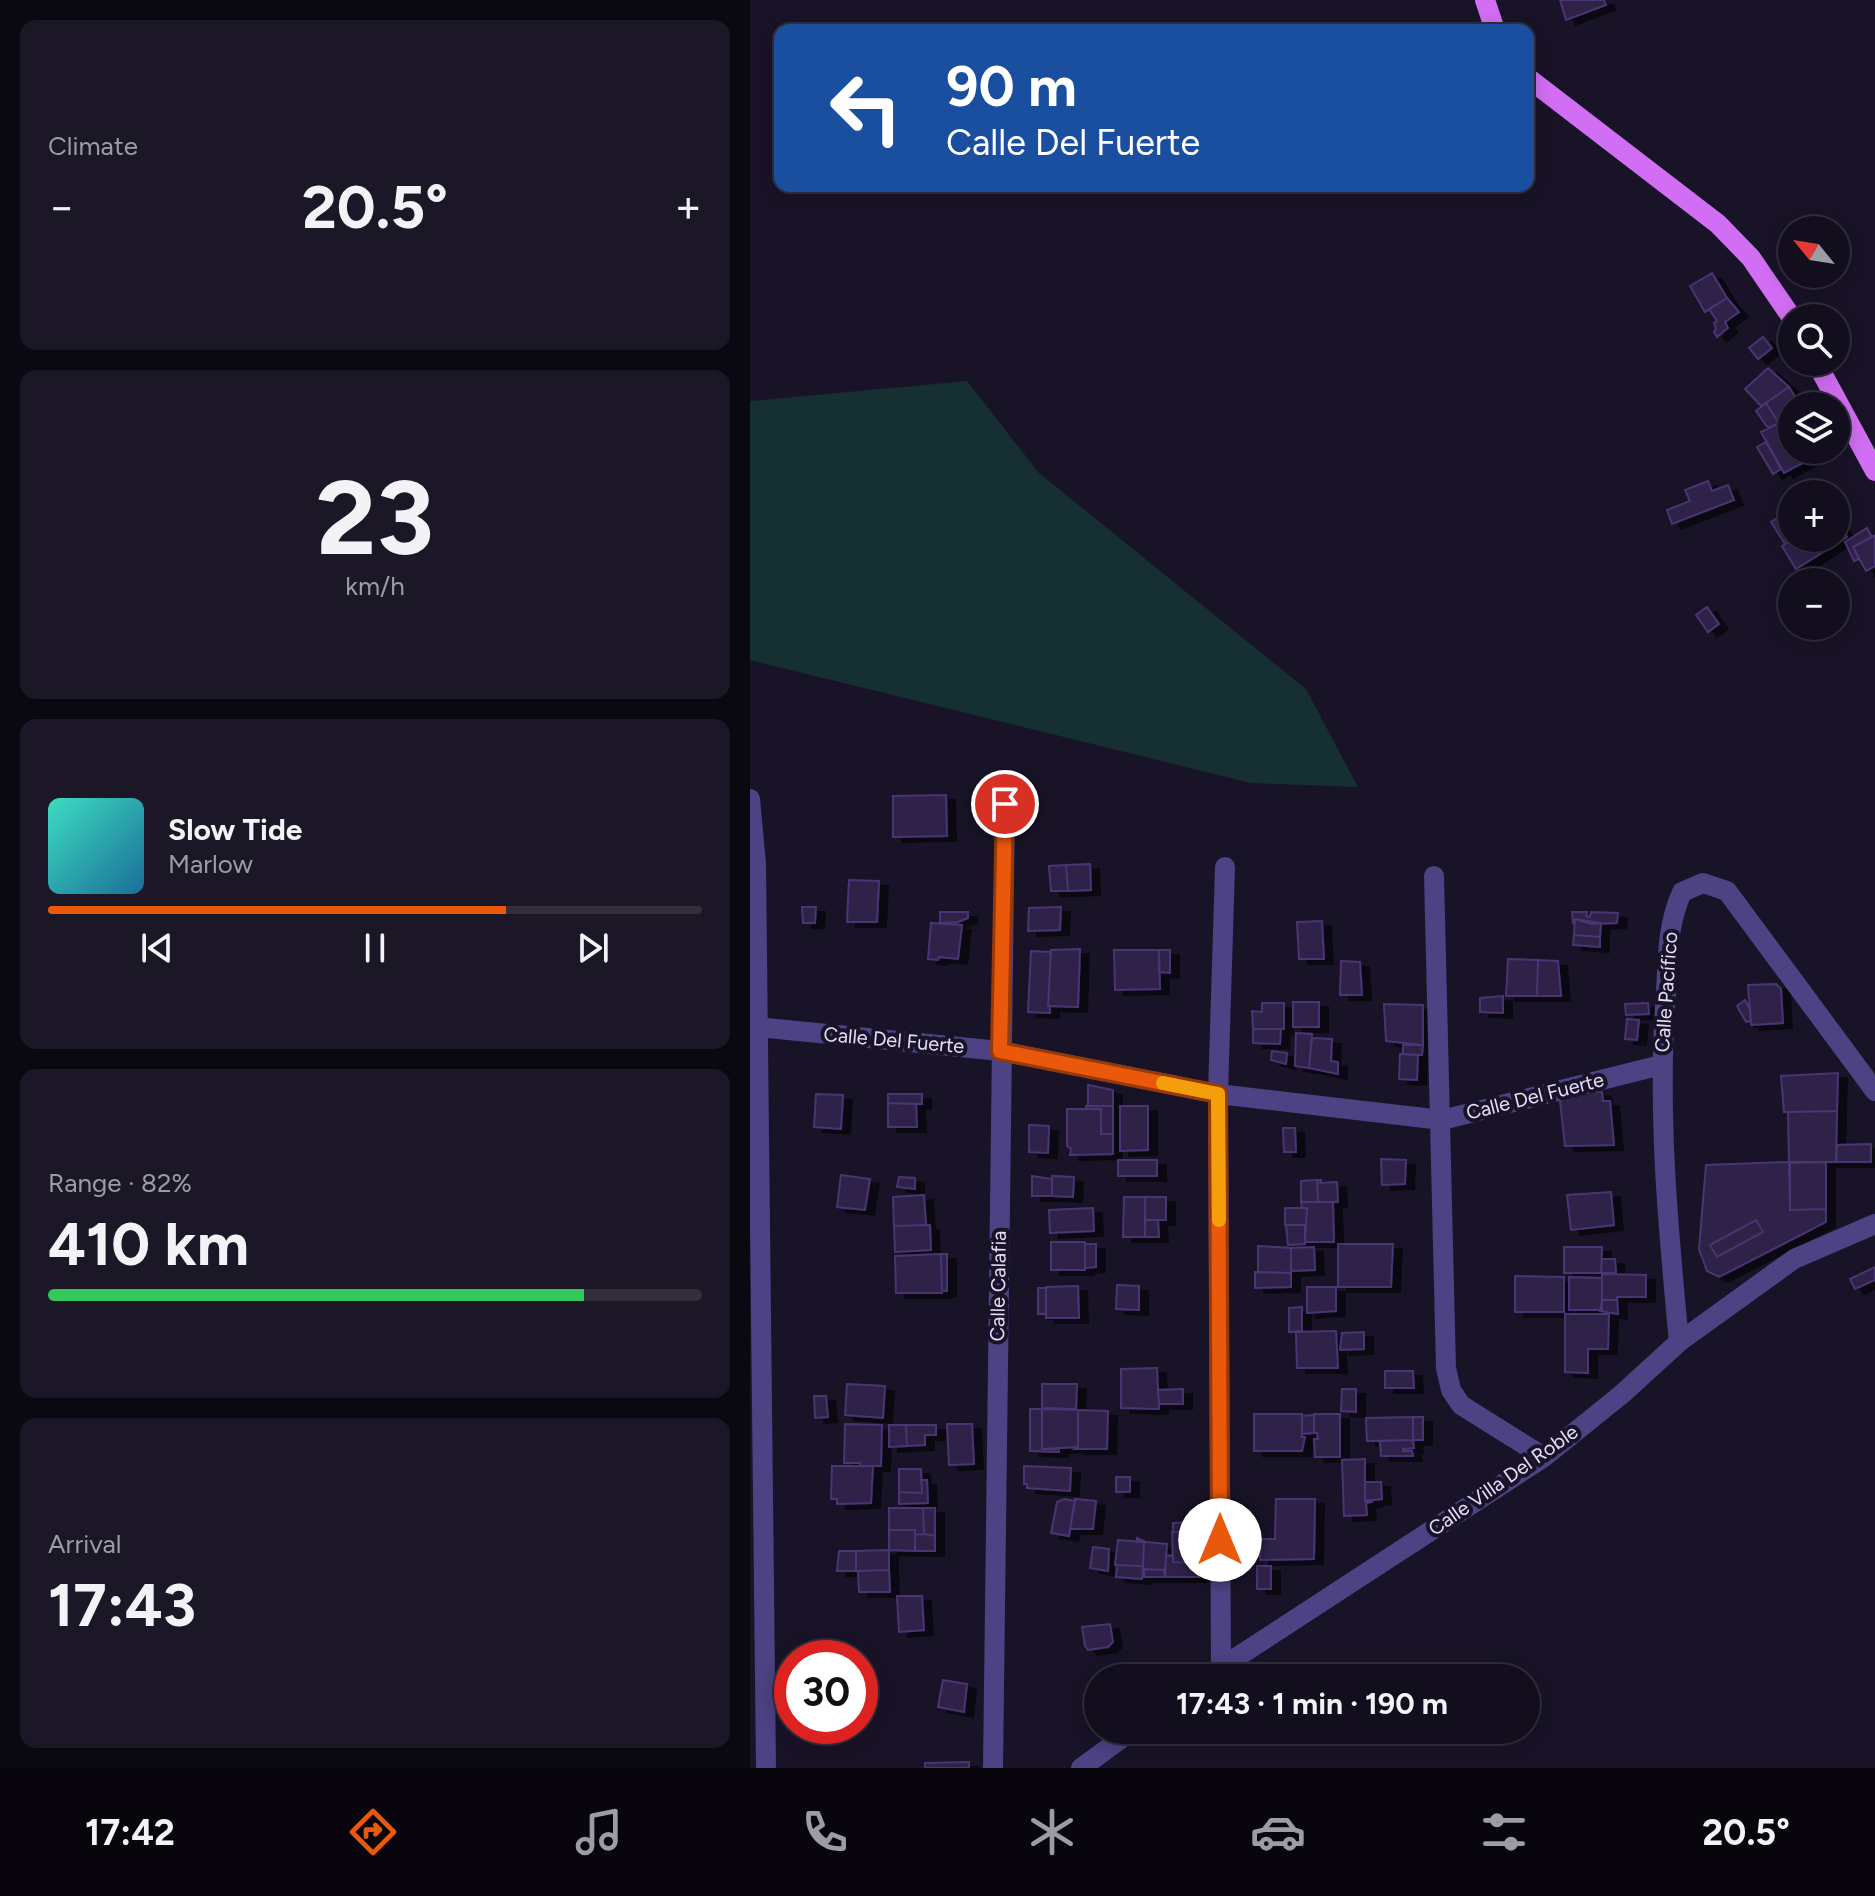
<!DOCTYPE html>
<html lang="en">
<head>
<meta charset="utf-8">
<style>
	:root { --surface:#130e1e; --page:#1c1727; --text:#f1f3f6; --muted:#9d9ca4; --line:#322e3c; --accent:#ea580c }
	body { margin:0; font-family:Figtree,sans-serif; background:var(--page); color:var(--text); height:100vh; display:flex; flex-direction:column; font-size:30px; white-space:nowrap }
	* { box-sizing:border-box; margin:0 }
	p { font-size:26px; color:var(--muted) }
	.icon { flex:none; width:44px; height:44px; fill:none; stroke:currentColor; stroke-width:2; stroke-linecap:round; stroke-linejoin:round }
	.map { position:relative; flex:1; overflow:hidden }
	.details { display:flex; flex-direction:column; gap:20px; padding:20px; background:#0a0810; width:750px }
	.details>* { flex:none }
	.top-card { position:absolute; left:24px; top:24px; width:760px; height:168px; border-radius:16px; box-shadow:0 4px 20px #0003,0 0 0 2px var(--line); background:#1a4fa0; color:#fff; overflow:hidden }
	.needle { width:52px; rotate:300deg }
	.tools { position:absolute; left:1028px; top:216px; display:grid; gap:16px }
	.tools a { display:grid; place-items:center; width:72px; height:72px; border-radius:50%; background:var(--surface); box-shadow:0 4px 20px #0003,0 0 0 2px var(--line); font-size:40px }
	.speed { position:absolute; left:24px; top:1640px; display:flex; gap:16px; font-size:40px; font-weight:700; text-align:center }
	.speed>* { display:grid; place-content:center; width:104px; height:104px; border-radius:50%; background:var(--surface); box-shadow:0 4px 20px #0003,0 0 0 2px var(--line); line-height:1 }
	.speed .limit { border:12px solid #d22; background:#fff; color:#111 }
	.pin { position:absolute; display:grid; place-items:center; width:68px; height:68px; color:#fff; margin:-34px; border:4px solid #fff; border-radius:50%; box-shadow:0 2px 8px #0007 }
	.me { position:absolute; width:88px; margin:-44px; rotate:0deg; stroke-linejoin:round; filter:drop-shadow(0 0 6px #0008) }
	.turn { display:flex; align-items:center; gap:28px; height:168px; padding:0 40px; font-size:36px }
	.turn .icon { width:104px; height:104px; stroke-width:2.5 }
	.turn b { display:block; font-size:56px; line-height:68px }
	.big { font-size:60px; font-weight:700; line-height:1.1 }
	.details .tile { flex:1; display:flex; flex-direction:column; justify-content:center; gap:12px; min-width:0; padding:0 28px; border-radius:16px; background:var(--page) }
	.details .dial { align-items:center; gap:0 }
	.dial b { font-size:104px; line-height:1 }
	.song { display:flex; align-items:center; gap:24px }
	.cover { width:96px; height:96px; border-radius:12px; background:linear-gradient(135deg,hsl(170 70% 55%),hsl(200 70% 35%)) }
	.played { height:8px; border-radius:4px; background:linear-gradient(90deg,var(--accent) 70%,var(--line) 70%) }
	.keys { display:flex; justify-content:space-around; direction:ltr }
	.heat { display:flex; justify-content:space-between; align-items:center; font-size:44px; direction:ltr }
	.charge { height:12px; border-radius:6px; background:linear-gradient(90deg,#34c759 82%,var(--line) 0) }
	.trip { position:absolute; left:334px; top:1664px; width:456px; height:80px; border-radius:40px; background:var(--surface); box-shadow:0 4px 20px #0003,0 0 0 2px var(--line); font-weight:700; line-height:80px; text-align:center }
	.menu { display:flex; height:128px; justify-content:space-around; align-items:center; background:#08060c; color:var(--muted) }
	.menu .icon { width:56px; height:56px }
	.menu .on { color:var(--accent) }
	.menu b { font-size:36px; color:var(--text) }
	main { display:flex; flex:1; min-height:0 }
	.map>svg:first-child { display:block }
</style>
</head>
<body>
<main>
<section class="details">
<div class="tile"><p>Climate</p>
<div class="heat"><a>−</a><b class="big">20.5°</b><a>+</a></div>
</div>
<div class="tile dial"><b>23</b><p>km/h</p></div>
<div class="tile">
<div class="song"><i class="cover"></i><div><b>Slow Tide</b><p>Marlow</p></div></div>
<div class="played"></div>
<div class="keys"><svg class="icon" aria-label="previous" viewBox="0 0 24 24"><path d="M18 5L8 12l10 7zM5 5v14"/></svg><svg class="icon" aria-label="pause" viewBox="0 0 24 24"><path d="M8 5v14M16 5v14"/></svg><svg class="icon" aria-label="next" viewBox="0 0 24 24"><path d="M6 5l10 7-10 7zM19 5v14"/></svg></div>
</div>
<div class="tile"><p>Range · 82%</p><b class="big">410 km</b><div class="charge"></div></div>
<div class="tile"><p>Arrival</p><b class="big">17:43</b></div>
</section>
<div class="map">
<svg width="1125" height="1768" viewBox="0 0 1125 1768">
	<defs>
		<filter id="shadow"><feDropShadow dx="9" dy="5" stdDeviation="0" flood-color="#0009"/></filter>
	</defs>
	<rect width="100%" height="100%" fill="#191328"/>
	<path fill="#162f32" d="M217 381 289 473 556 689 608 787 501 783 0 660V401Z"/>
	<path fill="#2e2048" stroke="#493572" stroke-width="2" fill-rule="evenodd" filter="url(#shadow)" d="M810 0H854L856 5 816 20Z
		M962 273 977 298 955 312 940 286Z
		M977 298 989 312 975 322 978 328 967 337 964 332 966 329 964 323 967 321 959 309Z
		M1013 337 1022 348 1008 359 999 348Z
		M1018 368 1039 387 1011 406 995 389Z
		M1039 387 1051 406H1042V417L1029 424 1016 403Z
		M1016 403 1029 423 1018 428 1006 411Z
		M1042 417V450H1077L1034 473 1011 432Z
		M1016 442 1031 469 1023 474 1007 447Z
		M958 481 962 491 978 485 984 500 922 524 917 510 940 501 935 490Z
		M1034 514 1042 526V538H1046L1035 544 1021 522Z
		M1086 519 1097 537 1046 569 1032 546 1046 538H1086Z
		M1117 528 1122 537 1103 547 1109 559 1104 561 1095 542Z
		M1125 535V566L1116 571 1103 547Z
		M957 607 969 624 958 632 946 615Z
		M196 795 197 836 143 837V796Z
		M340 864 341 890 318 891 316 865Z
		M316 865 318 891H301L299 866Z
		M99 880 129 881 127 922H97Z
		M52 907H66L65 923H53Z
		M311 907 310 930 278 931 279 908Z
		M190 912H218V918L208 922 190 923Z
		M822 912H837L836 916 840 917 841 912 868 913 867 923 842 924 825 919 823 922Z
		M825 919 851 923 850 937 824 935Z
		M572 921 574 959H549L547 922Z
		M181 923 212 925 208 959 189 957 188 960 178 959Z
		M824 935 850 937V947L823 945Z
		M330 949 328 1007 298 1006 301 950Z
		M364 950H409L410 989 365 990Z
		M409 950H420V973L409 972Z
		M281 951 301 952 298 1006H300V1013L278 1012Z
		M758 959 788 960 787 996H756Z
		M788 960 808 961 811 996H787Z
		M591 961 610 962 612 995H590Z
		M1026 984 1031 989 1033 1023 1001 1025 998 985Z
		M753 996V1013L730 1012V998Z
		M995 1000 1000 1009 1001 1021 996 1022 987 1006Z
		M543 1002H569V1027H543Z
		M512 1003H534V1029H503L502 1011 512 1012Z
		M898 1003 899 1014 876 1015 875 1004Z
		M634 1004 673 1005V1045L636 1041Z
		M877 1019 889 1020 887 1040 875 1039Z
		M503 1029H531L530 1044 503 1043Z
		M546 1033 562 1034 559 1068 545 1066Z
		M562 1038 582 1039 581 1061 588 1062V1074L559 1068Z
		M653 1045H673L672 1055 653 1054Z
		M522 1051 537 1053 536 1064 521 1060Z
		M650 1054 668 1055 667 1080 649 1079Z
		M1088 1073 1087 1111 1034 1112 1031 1076Z
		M338 1085 363 1090V1106H338Z
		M841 1091 852 1092 853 1101H860L864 1145 815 1146 810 1101Z
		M66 1094 93 1095 91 1129 64 1127Z
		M138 1094H172V1104L138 1103Z
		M138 1103 166 1104 167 1127H138Z
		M336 1106H363V1134H351V1109H336Z
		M370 1106H398V1150L370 1151Z
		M317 1109H351V1134H363V1154L320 1155 321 1149 317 1146Z
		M1087 1111 1086 1162H1039L1038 1112Z
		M279 1125 299 1126 298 1153 279 1152Z
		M533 1128H545L546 1152H534Z
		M1121 1144V1162H1086L1087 1145Z
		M631 1159 656 1160 655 1184 632 1185Z
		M368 1160H407V1176H368Z
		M1039 1162 1040 1210 1076 1209V1222L969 1277 957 1271 949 1249 956 1165ZM1006 1220 1013 1232 967 1257 960 1245Z
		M1076 1162V1209L1040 1210V1163Z
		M91 1175 120 1179 115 1210 87 1207Z
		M282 1176 302 1179V1196H282Z
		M302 1176 324 1177 323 1197 302 1196Z
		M149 1177 165 1178V1189L147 1187Z
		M567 1180H571L570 1183 587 1182 588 1202H568Z
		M567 1180 568 1202H551V1181Z
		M861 1192 864 1225 821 1230 817 1195Z
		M174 1195 176 1225 144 1226 143 1197Z
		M374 1197H395V1237H373Z
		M395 1197H416V1220H395Z
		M551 1202H583L584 1242H555L557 1208H552Z
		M343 1208 344 1231 300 1233 299 1210Z
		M535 1208H557L556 1225H535Z
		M395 1220H408L409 1237H395Z
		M1006 1220 1013 1232 967 1257 960 1245Z
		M180 1225 181 1250 145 1252 144 1226Z
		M536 1225H555V1244L538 1245Z
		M301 1242H335V1270H301Z
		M335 1244H346V1267L335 1268Z
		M588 1244H643L641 1287H588Z
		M508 1246 541 1248V1273L508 1272Z
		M564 1247 565 1270 541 1271V1248Z
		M814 1247H852L851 1273H814Z
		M191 1254H197V1291H192Z
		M191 1254 192 1293H146L145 1256Z
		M852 1259H865L866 1273H851Z
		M1125 1267V1280L1105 1289 1100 1279Z
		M505 1272 541 1273V1287L505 1288Z
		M852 1274 896 1275V1297H867V1300H852Z
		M765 1276 814 1277V1312H765Z
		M819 1277 852 1278V1310H819Z
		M367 1285 389 1286V1310L366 1309Z
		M328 1286 329 1318H296V1287Z
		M557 1287H586V1311L557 1313Z
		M288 1288H296V1314H288Z
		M867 1297 868 1314 850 1311 852 1300H867Z
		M552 1307V1331L539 1332V1308Z
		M815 1314H859L858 1349H838V1373L815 1372Z
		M586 1331 588 1368H547L546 1332Z
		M614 1332V1349L590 1350 592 1333Z
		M407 1368 409 1409 371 1408V1369Z
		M635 1371H663L664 1388H635Z
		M97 1384 135 1386 133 1418 95 1415Z
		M292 1384H327L326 1409 292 1408Z
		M433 1389V1404H409L408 1390Z
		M592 1389H606V1412L591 1411Z
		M64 1396H76L78 1417 65 1418Z
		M280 1409H292V1449H309V1452L280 1451Z
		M292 1409 328 1410V1447L292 1449Z
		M328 1410 358 1411 357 1449H325L328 1447Z
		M504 1414H552V1437H555L552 1451H504Z
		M564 1414H590V1457H565L564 1439H568L567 1433H564Z
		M564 1415V1433L552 1434V1416Z
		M663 1417H673V1440H663Z
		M663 1417V1440L617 1441 616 1418Z
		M95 1424 132 1425 131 1466H110V1463H94Z
		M197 1424H222L224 1464 199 1465Z
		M139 1425H156L157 1446 139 1447Z
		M156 1425H186V1435H175V1445L157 1446Z
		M663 1440 664 1448 653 1449V1451H662L663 1456H631L630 1441Z
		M615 1459V1501L622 1500V1502L616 1503 617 1515 594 1516 592 1460Z
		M82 1466H123L121 1503 87 1504V1499H81Z
		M274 1466 321 1468 320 1491 277 1488V1484H274Z
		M149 1469H171L172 1493 149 1492Z
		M366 1477H380V1492H366Z
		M171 1480H177L178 1503 149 1504V1492L172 1493Z
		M615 1482H631L632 1499 615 1501Z
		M314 1499 325 1501 319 1536 301 1533 307 1502Z
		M325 1499 346 1501 343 1529H320Z
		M526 1499H565L564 1559 510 1560V1539H525Z
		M139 1508H173L174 1534 165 1535V1530H139Z
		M173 1508H185V1536L174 1534Z
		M445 1522V1533L423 1532V1523Z
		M139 1530H165V1551L139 1550Z
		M422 1532 449 1533V1563L423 1562Z
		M174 1534 185 1536V1551H165V1535Z
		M387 1538 396 1542 417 1544 415 1570 393 1569 394 1542H387Z
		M368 1540 394 1542 393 1566 365 1565Z
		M343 1547 359 1549 358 1571 340 1568Z
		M139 1550V1570L106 1571V1551Z
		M89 1551H106V1571H87Z
		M416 1555 423 1556V1562L449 1563V1577H415Z
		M367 1565 393 1566 392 1579 366 1577Z
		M507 1566H521V1589H507Z
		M394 1569 414 1570 415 1577H394Z
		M139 1570 140 1592H109L108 1571Z
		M147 1596H172L174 1630 149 1632Z
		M360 1624 363 1642 358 1647 338 1650 335 1646 332 1627Z
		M193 1680 217 1684 214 1712 188 1707Z
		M219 1762V1768H175V1763Z"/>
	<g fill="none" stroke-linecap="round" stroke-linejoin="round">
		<path stroke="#4d4283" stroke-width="20" d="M0 799 6 864 16 1768
			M684 876 696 1368 701 1390 711 1405 794 1457
			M7 1027 250 1051 468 1094 692 1120 911 1065
			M929 1342C918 1227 907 1110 916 993 918 956 917 926 932 892L953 883 977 891 1125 1091
			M471 1667 468 1094 475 867
			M455 1678 794 1457 872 1394 929 1342 1044 1259 1125 1224
			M243 1768 255 804
			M331 1768 383 1730"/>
		<path stroke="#d26ef3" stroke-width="20" d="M735 0 745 30
			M778 78 968 224 1001 258 1042 318
			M1066 362 1125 471"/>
	</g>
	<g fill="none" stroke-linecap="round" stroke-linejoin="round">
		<g stroke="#983908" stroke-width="20">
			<path id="route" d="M255 804 250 1051 468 1094 470 1540"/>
		</g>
		<use href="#route" stroke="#ea580c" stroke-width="14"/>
		<path stroke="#f59e0b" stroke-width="14" d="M413 1083 468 1094 469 1220"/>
	</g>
	<g text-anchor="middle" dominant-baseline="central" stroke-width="8" stroke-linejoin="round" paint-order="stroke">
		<g font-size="20" fill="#e5ddfc" stroke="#191328">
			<text transform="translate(916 992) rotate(-86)">Calle Pacífico</text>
			<text transform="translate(144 1040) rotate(5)">Calle Del Fuerte</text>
			<text transform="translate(785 1096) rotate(-14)">Calle Del Fuerte</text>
			<text transform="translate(248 1286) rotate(-89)">Calle Calafia</text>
			<text transform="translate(753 1480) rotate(-35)">Calle Villa Del Roble</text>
		</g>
	</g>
</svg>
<div class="tools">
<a><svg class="needle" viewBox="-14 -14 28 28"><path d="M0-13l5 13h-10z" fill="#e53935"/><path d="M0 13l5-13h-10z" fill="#9d9ca4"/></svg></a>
<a><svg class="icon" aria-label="search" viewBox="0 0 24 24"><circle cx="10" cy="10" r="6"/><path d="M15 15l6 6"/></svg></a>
<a><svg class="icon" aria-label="layers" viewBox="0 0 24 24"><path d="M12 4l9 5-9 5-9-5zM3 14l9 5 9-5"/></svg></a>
<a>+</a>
<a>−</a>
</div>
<div class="speed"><div class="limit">30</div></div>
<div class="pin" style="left:255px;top:804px;background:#d93025"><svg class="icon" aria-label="arrive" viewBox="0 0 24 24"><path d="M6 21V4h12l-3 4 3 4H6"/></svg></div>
<svg class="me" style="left:470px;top:1540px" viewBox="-20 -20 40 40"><circle r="19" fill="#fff"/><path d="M0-13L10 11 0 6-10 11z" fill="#ea580c"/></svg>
<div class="trip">17:43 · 1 min · 190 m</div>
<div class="top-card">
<div class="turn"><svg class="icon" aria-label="left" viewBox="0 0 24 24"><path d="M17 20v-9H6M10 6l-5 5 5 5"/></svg><div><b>90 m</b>Calle Del Fuerte</div></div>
</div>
</div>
</main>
<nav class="menu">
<b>17:42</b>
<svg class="icon on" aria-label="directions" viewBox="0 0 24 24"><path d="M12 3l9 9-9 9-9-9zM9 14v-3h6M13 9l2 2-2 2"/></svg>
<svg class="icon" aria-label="music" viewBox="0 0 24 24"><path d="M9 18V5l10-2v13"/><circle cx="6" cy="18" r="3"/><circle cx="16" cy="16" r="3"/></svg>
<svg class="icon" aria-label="phone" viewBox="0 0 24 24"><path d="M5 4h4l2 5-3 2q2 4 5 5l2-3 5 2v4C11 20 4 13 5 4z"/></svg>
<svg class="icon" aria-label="climate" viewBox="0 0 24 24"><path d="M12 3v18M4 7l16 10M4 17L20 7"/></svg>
<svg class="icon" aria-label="car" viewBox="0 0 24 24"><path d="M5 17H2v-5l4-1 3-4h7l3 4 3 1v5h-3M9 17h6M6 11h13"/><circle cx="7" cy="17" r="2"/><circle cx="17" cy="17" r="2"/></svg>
<svg class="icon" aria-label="filters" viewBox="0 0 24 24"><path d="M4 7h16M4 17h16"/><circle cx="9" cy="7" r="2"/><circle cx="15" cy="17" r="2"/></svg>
<b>20.5°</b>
</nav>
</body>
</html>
